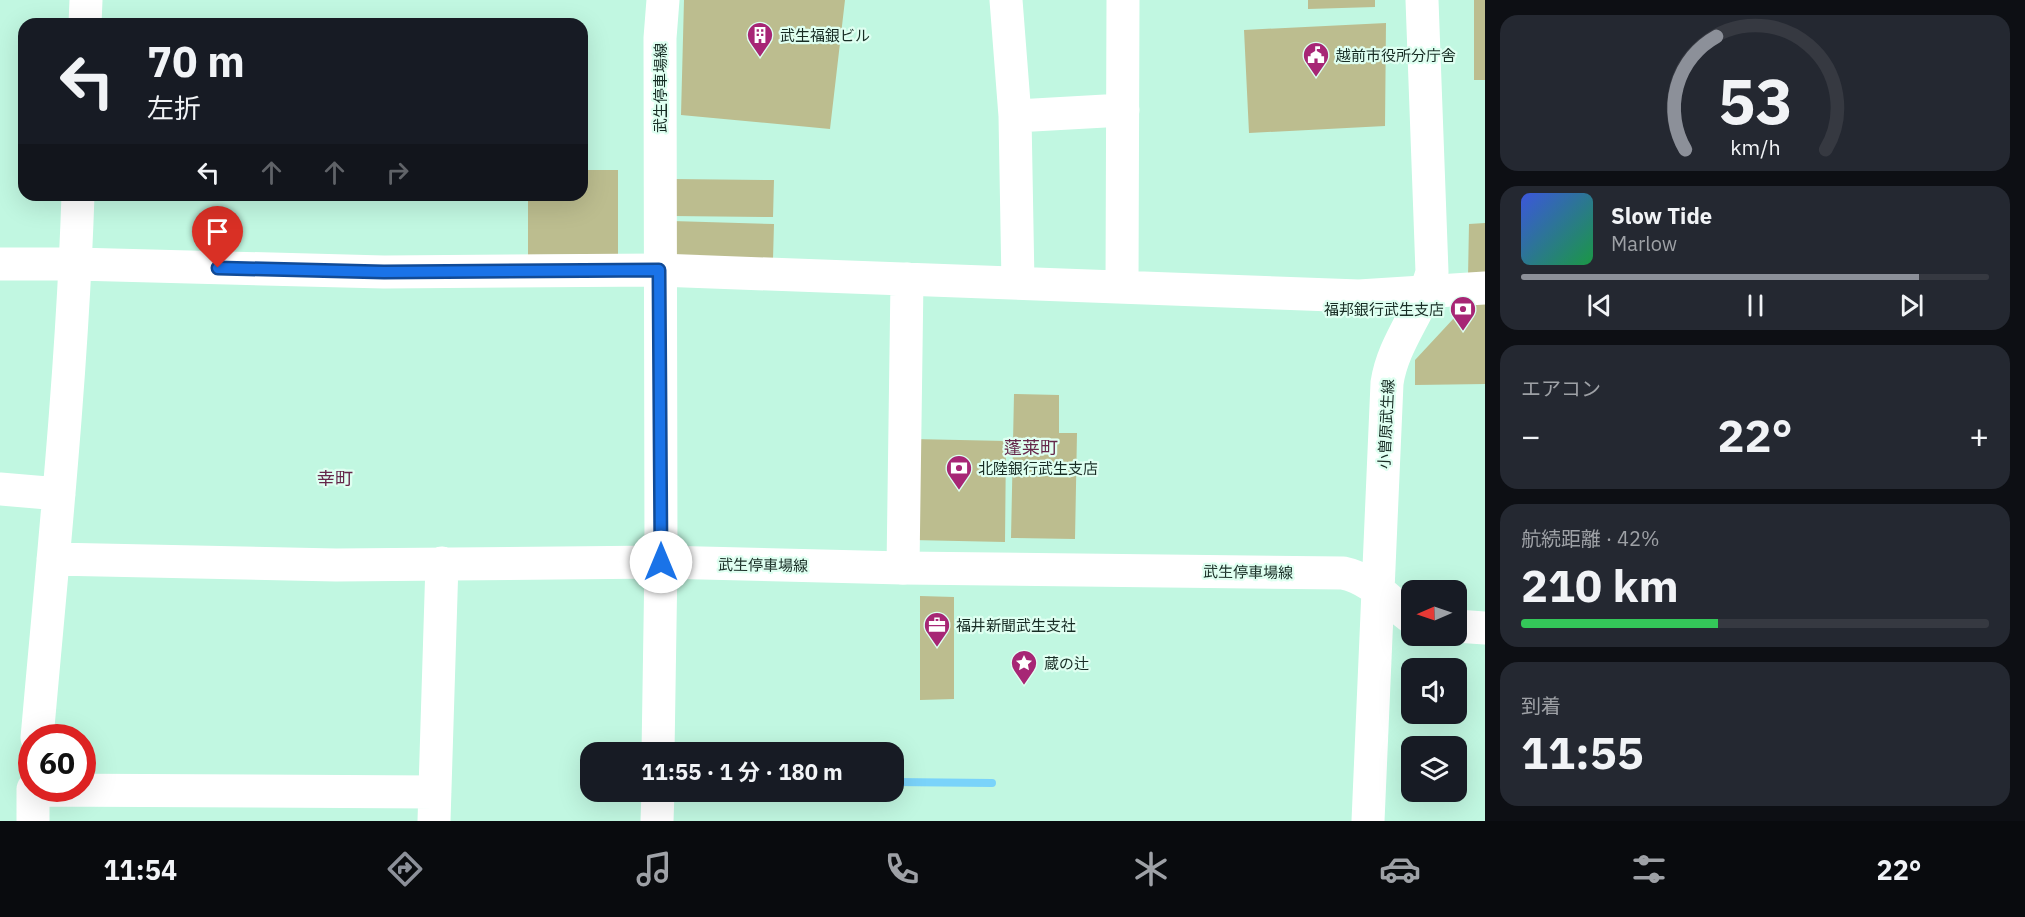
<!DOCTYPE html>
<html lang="ja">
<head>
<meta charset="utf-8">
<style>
	:root { --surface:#171b24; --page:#242831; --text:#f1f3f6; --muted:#9ea1a6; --line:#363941; --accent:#8c9099 }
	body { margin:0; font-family:"IBM Plex Sans","Noto Sans JP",sans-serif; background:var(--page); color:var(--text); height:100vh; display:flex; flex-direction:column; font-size:22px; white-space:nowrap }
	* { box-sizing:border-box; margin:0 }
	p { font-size:20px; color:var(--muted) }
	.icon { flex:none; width:33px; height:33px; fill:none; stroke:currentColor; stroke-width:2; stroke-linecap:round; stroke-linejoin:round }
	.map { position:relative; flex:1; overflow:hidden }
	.panel { display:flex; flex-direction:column; gap:15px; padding:15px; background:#0d0f14; width:540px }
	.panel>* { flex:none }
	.banner { position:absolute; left:18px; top:18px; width:570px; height:183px; border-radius:18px; box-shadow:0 6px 24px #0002; background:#171b24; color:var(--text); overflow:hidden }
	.needle { width:39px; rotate:268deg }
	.tools { position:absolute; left:1401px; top:580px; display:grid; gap:12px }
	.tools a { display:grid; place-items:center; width:66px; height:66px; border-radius:12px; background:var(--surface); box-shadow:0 6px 24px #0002; font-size:30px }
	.speed { position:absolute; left:18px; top:724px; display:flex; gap:12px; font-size:30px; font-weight:700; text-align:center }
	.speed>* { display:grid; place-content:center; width:78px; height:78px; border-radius:50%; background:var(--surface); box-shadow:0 6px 24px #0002; line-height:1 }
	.speed .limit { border:9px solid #d22; background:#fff; color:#111 }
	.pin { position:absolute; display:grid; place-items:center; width:51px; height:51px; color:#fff; margin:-62px -26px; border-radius:50% 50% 50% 0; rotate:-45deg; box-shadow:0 0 6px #0007 }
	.pin .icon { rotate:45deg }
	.me { position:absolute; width:66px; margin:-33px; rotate:0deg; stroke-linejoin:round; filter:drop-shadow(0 0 4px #0008) }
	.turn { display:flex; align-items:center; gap:21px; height:126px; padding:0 30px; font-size:27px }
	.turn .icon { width:78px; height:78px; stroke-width:2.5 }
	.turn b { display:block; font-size:42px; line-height:51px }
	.lanes { display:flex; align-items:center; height:57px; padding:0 30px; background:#0003; justify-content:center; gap:30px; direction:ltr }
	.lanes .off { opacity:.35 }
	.big { font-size:45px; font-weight:700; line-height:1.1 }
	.panel .tile { flex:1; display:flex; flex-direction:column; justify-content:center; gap:9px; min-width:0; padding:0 21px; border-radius:18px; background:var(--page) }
	.panel .dial { align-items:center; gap:0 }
	.dial svg { height:156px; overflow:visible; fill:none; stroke:var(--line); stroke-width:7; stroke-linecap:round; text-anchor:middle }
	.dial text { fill:var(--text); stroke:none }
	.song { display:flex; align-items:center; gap:18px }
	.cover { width:72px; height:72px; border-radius:9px; background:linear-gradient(135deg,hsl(230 70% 55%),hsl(140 70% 35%)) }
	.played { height:6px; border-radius:3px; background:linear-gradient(90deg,var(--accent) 85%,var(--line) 85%) }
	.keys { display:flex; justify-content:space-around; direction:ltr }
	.heat { display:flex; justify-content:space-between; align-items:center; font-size:33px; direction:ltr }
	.charge { height:9px; border-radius:4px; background:linear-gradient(90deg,#34c759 42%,var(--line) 0) }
	.trip { position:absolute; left:580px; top:742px; width:324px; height:60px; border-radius:18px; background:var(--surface); box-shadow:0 6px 24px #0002; font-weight:700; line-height:60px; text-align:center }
	.tabs { display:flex; height:96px; justify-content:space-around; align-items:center; background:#090b0e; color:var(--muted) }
	.tabs .icon { width:42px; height:42px }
	.tabs .selected { color:var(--accent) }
	.tabs b { font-size:27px; color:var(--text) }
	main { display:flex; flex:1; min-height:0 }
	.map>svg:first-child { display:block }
</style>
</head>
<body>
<main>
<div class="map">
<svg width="1485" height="821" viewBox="0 0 1485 821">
	<rect width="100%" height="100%" fill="#c1f7e1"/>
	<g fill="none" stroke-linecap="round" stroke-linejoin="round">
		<path stroke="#7ad3fa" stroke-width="8" d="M894 782 992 783"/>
	</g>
	<path fill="#bcbd8f" d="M684 0H845L830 129 681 115Z
		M1308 0H1375V7L1308 9Z
		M1474 0H1485V80H1474Z
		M1386 23 1385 126 1249 133 1244 30Z
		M582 170H618V254L528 255V195H582Z
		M672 179 774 180 773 217 672 216Z
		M672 221 774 224 773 259 672 258Z
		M1485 223V277H1468L1469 224Z
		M1468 303H1485V384L1415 385V360Z
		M1014 394 1059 395V433H1077L1075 539 1011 538Z
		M913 439 1006 441 1005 542 912 540Z
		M920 596 954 597V699L920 700Z"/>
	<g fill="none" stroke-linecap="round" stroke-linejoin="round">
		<path stroke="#fff" stroke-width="33" d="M1006 0 1015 116 1018 283
			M85 24 86 0
			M1015 116 1123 110
			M0 264H76L384 272 659 270 1359 296 1485 288
			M1122 287 1123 0
			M0 489 59 494
			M53 559 336 565 661 562 658 753
			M903 568 907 279
			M37 738C53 557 72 376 78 195
			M33 790 435 792
			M33 821V789
			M434 821 442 563
			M657 821 658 792"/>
		<path stroke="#fff" stroke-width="33" d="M663 0 660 38 661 562 903 568 1343 573C1372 579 1389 602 1412 618
			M1456 626 1485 628
			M1368 821 1387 383C1393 342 1422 312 1432 272L1422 0"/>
	</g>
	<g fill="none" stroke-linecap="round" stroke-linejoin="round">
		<g stroke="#114b97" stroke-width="15">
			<path id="route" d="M218 268 384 272 659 270 661 562"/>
		</g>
		<use href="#route" stroke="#1a73e8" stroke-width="10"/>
	</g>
	<defs>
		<g id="building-pin" transform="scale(1.35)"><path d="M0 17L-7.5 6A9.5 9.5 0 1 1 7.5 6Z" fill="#a72675" stroke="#dffff1"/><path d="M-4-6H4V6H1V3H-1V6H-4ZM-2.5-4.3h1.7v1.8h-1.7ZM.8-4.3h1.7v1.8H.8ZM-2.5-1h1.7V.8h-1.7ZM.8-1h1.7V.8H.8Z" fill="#fff"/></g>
		<g id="civic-pin" transform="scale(1.35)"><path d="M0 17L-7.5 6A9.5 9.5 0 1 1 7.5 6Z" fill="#a72675" stroke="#dffff1"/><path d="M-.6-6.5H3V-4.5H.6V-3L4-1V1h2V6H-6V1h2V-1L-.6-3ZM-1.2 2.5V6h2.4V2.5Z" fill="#fff"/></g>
		<g id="bank-pin" transform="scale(1.35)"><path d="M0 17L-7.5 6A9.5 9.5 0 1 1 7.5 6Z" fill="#a72675" stroke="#dffff1"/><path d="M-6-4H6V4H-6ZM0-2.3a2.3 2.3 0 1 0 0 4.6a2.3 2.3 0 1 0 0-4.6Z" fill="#fff"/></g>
		<g id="office-pin" transform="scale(1.35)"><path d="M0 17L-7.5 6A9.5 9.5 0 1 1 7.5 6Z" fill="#a72675" stroke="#dffff1"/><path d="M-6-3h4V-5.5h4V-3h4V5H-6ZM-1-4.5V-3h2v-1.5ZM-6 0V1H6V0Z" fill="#fff"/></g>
		<g id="sight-pin" transform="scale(1.35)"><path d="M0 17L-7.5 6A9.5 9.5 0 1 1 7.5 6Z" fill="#a72675" stroke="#dffff1"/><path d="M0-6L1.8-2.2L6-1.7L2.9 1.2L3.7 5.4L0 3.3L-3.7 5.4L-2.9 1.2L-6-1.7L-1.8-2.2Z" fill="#fff"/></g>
	</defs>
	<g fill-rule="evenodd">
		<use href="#building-pin" x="760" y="35"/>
		<use href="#civic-pin" x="1316" y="55"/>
		<use href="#bank-pin" x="1463" y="309"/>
		<use href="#bank-pin" x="959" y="468"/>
		<use href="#office-pin" x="937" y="625"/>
		<use href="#sight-pin" x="1024" y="663"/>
	</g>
	<g text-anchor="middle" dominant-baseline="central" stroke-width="4.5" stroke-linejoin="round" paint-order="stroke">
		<g font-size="15" fill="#182d25" stroke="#dffff1" text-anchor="start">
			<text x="780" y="35">武生福銀ビル</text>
			<text x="1336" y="55">越前市役所分庁舎</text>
			<text x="1444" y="309" text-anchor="end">福邦銀行武生支店</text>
			<text x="978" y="468">北陸銀行武生支店</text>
			<text x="956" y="625">福井新聞武生支社</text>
			<text x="1044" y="663">蔵の辻</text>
		</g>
		<g font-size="15" fill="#182d25" stroke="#dffff1">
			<text transform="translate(660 88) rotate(-90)">武生停車場線</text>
			<text transform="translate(1386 424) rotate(-87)">小曽原武生線</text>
			<text transform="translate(763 565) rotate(1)">武生停車場線</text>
			<text transform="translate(1248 572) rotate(1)">武生停車場線</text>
		</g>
		<g font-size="18" fill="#65274a" stroke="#dffff1">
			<text x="1031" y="447">蓬莱町</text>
			<text x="335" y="478">幸町</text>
		</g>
	</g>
</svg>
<div class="tools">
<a><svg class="needle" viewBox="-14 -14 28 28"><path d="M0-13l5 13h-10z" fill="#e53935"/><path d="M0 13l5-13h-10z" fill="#9ea1a6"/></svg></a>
<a><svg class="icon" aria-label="sound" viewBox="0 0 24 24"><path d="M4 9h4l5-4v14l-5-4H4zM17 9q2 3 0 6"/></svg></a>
<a><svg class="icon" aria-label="layers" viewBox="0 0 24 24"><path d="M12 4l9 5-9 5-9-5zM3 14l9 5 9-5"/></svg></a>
</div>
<div class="speed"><div class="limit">60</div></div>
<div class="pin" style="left:218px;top:268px;background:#d93025"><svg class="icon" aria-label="arrive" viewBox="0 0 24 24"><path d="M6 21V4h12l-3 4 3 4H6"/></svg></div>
<svg class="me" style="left:661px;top:562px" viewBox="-20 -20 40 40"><circle r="19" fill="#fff"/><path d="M0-13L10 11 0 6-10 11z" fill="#1a73e8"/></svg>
<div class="trip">11:55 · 1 分 · 180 m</div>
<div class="banner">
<div class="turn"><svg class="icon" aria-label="left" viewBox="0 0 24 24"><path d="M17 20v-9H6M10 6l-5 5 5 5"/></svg><div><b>70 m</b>左折</div></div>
<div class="lanes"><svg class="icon" aria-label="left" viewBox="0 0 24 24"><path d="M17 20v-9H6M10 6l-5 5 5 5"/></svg><svg class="icon off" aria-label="ahead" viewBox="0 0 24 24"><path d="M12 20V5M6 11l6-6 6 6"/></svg><svg class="icon off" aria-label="ahead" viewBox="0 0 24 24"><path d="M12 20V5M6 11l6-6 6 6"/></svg><svg class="icon off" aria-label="right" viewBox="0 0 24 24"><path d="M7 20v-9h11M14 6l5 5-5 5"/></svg></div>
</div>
</div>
<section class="panel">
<div class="tile dial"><svg viewBox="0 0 100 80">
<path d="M14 69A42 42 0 1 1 86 69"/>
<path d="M14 69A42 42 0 0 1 30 11" stroke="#8c9099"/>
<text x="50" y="56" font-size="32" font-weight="700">53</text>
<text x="50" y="72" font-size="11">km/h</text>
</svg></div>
<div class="tile">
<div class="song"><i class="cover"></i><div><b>Slow Tide</b><p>Marlow</p></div></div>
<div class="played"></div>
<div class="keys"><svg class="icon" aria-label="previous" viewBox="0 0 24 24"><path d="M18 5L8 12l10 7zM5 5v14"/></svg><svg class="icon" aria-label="pause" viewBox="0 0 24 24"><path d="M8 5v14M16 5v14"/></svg><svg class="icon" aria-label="next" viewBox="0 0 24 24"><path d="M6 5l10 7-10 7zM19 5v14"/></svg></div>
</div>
<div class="tile"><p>エアコン</p>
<div class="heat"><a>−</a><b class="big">22°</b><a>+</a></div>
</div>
<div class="tile"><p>航続距離 · 42%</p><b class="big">210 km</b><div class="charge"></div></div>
<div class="tile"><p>到着</p><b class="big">11:55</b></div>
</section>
</main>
<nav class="tabs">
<b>11:54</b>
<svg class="icon selected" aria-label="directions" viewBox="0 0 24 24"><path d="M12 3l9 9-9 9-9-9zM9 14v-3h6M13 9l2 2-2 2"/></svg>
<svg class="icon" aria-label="music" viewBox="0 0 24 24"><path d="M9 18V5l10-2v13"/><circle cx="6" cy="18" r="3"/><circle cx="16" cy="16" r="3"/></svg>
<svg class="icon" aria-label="phone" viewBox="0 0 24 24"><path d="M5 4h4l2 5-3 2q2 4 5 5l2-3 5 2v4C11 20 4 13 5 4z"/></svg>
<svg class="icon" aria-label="climate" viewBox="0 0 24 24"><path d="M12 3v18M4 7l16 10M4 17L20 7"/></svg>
<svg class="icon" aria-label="car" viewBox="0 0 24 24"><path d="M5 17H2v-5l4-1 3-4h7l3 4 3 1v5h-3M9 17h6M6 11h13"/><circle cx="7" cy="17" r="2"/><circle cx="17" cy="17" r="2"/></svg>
<svg class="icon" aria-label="filters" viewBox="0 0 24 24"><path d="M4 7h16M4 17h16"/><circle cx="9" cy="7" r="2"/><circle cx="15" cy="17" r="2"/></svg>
<b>22°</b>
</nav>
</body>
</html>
